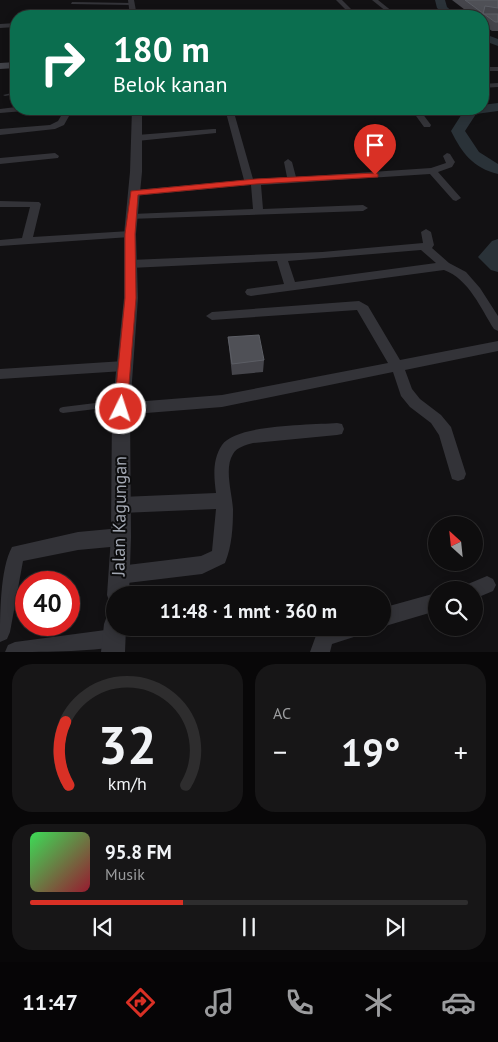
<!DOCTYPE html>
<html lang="id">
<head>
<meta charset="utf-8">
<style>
	:root { --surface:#0e0d0e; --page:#171617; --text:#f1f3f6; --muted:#9b9c9e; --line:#2e2d2e; --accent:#d93025 }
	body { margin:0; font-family:"PT Sans",sans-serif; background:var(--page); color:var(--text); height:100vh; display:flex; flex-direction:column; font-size:19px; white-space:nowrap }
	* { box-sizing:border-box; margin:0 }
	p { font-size:16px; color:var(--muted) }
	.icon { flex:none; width:28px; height:28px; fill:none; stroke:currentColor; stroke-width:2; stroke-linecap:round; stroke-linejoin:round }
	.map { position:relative; height:652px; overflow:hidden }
	.drawer { display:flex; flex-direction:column; gap:12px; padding:12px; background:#080708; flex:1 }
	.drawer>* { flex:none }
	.top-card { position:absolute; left:10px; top:10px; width:479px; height:105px; border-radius:20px; box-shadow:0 2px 8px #0003,0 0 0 1px var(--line); background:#0b6e4f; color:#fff; overflow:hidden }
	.needle { width:32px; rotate:333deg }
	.controls { position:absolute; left:428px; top:516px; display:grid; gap:10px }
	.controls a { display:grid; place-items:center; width:55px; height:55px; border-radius:50%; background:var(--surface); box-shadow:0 2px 8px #0003,0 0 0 1px var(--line); font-size:25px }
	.speed { position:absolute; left:15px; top:571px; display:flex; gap:10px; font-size:25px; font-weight:700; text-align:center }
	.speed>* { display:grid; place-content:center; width:65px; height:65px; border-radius:50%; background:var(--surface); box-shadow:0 2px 8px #0003,0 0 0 1px var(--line); line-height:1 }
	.speed .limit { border:8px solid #d22; background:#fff; color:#111 }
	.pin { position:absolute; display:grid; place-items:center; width:42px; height:42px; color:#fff; margin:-51px -21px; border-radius:50% 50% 50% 0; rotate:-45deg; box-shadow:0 0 5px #0007 }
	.pin .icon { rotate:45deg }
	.me { position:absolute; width:55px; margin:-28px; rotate:4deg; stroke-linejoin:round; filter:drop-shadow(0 0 4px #0008) }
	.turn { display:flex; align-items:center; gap:18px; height:105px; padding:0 20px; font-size:22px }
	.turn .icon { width:65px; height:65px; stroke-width:2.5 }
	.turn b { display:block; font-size:35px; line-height:42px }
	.big { font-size:38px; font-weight:800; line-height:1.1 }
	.drawer .widget { flex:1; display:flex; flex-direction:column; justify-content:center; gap:8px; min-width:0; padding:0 18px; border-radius:20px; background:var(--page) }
	.drawer .dial { align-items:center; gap:0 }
	.dial svg { height:130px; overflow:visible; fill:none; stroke:var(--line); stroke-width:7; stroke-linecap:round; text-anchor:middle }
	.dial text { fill:var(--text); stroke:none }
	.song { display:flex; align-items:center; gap:15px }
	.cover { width:60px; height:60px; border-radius:8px; background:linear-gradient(135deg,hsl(130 70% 55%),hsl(350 70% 35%)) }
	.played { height:5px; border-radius:2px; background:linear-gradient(90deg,var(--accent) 35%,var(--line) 35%) }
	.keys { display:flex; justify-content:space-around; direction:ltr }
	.heat { display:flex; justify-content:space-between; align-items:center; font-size:28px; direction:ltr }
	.drawer .tiles { flex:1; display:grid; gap:12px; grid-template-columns:1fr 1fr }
	.widget:last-child { grid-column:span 2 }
	.trip { position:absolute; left:106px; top:586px; width:285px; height:50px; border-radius:25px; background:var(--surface); box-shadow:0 2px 8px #0003,0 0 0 1px var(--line); font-weight:800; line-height:50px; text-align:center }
	.dock { display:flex; height:80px; justify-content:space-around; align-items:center; background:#060506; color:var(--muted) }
	.dock .icon { width:35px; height:35px }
	.dock .on { color:var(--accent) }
	.dock b { font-size:22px; color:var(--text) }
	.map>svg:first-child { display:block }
</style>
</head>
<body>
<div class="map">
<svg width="498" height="652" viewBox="0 0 498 652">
	<rect width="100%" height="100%" fill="#121113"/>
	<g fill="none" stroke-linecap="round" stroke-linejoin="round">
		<path fill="#2a3238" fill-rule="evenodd" d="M435 0H445L447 7 457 16H446L437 8Z
			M482 33 498 39V46L482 40Z
			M498 103V111L476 114 465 131 479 152 498 164V174C473 168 462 153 451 131L465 109H482V105Z
			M498 239V272L491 270 478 257 492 241Z"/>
		<path fill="#333338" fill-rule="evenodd" d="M72 2 131 3 132 4 131 5 71 4Z
			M16 92V94L5 96 3 95Z
			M120 400 123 401 124 403 123 405 120 406 63 413 60 412 59 410 60 408 63 407Z"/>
		<path fill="#333338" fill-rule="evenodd" d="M336 0H342L358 16H352Z
			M372 0H378L398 16H392Z
			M72 13 70 16H30L33 14Z
			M16 23V27L0 28V24Z
			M482 67H498V71H482Z
			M498 83V87L482 88V84Z
			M16 107 28 109 24 111 0 113V109Z
			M65 109H73L64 125 55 129 0 135V129L50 125 58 121Z
			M225 109H233L253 179 287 177 284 162 288 159 292 162 296 177 431 168 446 163 443 156 447 153 450 154 455 162 452 167 438 172 461 198 456 201 453 200 430 174 261 185 263 209 363 205 368 208 363 211 128 219V215L132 214 253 209 251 185 134 196 129 193 134 190 244 180Z
			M411 109H419L431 125 430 127H424Z
			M213 129H216V133L137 141 133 138 137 135Z
			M55 153 59 156 58 158 0 164V158Z
			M0 201 39 202 41 204 33 237 130 231 135 234 130 237 0 246V240L22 238 30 207H0Z
			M426 229 431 232 434 245 432 248 449 263 466 272 480 288 498 316V331L494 329C481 309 469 279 444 270L251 296 247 295 245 292 247 289 284 284 277 261 130 268 124 264 130 260 322 252 423 243 421 232ZM421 250 436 263 295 282 288 261Z
			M359 301 368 306 400 360 498 341V351L405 370 412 389 420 399 441 415 451 427 466 474 464 479 458 481 452 479 439 435 431 423 410 407 401 396 393 372 222 407 121 415 116 413 114 409 116 405 121 403 222 395 388 363 357 310 212 320 206 316 212 312Z
			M124 361 129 362 131 366 129 370 124 371 0 379V369Z
			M337 423 342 424 344 429 342 434 337 435 253 443C246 445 237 447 233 454 224 468 232 493 233 509 233 527 232 546 225 563L202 574 119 584 113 581 110 575 113 569 119 566 201 556 212 551 216 509 121 513 115 511 113 505 115 499 121 497 216 493C214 477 212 460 222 445 236 424 312 425 337 423Z
			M121 528 127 531 130 537 127 543 121 546 78 550 23 561 10 632 7 639 0 642C0 615 0 569 12 547L78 532Z
			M487 576 493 579 496 585 493 591 474 599V590H465L468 584Z
			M436 593V611L382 627V608Z
			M325 628H362L360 635 332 644 330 652H310L318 630Z
			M113 629 120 632 123 639 120 646C91 652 37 652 5 652L8 645 15 642Z"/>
		<path fill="#333338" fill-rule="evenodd" d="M128 0H134L137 16H130Z
			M132 109H142V172L136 234 138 298 130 409 131 537 129 595H115V605L110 603 107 595 111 537 112 409 124 298V234L130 172Z
			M115 613V628H126L125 652H101L104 624 107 616Z"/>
		<path fill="#414248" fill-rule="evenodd" d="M16 62V68L0 69V63Z"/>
	</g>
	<path fill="#45454b" d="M452 0H498V31H492L482 24V16H473Z
		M228 337 264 360 263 372 232 375Z"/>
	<path fill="#4f5056" stroke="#5c5e65" d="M465 0H498V8L485 6 483 14H498V22H495Z
		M259 335 264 360 232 364 228 337Z"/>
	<path fill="#d93025" stroke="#8d1f18" d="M375 173 378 174V177L256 184 138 195 135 234 136 298 127 409 121 415 116 413 114 409 125 298V234L131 191 256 179Z"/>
	<g text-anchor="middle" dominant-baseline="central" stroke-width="4" stroke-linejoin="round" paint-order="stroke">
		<g font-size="18" fill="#a3a8b3" stroke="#0d0d0e">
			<text transform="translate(119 516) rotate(-89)">Jalan Kagungan</text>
		</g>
	</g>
</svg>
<div class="controls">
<a><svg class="needle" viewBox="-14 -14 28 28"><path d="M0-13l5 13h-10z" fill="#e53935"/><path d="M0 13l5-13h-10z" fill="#9b9c9e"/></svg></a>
<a><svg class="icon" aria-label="search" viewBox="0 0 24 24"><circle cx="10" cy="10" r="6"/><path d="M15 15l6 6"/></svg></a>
</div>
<div class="speed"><div class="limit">40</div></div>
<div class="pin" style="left:375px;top:175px;background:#d93025"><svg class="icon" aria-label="arrive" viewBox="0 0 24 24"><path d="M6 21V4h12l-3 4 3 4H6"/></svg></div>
<svg class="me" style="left:121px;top:409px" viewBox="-20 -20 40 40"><circle r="17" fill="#d93025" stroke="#fff" stroke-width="3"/><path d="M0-11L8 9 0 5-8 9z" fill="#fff"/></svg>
<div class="trip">11:48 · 1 mnt · 360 m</div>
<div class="top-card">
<div class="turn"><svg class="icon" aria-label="right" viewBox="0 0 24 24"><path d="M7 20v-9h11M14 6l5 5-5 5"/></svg><div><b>180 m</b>Belok kanan</div></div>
</div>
</div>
<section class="drawer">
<div class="tiles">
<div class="widget dial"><svg viewBox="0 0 100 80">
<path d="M14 69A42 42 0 1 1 86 69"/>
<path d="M14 69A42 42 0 0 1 12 30" stroke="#d93025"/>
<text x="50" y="56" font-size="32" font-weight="700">32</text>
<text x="50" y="72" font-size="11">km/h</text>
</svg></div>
<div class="widget"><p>AC</p>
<div class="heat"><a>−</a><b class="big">19°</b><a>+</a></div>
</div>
<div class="widget">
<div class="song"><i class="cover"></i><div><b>95.8 FM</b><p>Musik</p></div></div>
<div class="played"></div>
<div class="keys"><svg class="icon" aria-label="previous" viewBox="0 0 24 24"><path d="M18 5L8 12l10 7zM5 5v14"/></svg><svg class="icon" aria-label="pause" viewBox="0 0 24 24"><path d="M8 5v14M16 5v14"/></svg><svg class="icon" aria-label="next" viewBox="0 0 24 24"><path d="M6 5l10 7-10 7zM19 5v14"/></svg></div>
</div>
</div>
</section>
<nav class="dock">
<b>11:47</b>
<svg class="icon on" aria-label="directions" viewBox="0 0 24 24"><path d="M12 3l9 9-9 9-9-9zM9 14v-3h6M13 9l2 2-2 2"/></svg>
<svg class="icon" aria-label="music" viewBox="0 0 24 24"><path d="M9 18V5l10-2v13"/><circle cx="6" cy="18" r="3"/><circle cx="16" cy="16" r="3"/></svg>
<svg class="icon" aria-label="phone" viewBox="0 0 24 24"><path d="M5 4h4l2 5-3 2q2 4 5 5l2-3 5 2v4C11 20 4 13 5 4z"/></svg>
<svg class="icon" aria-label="climate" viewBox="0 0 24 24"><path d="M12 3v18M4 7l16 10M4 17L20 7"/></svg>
<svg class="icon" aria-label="car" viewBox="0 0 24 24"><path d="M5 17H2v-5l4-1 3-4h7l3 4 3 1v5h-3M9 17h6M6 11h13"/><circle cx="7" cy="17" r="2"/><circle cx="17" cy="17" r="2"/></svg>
</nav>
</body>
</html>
